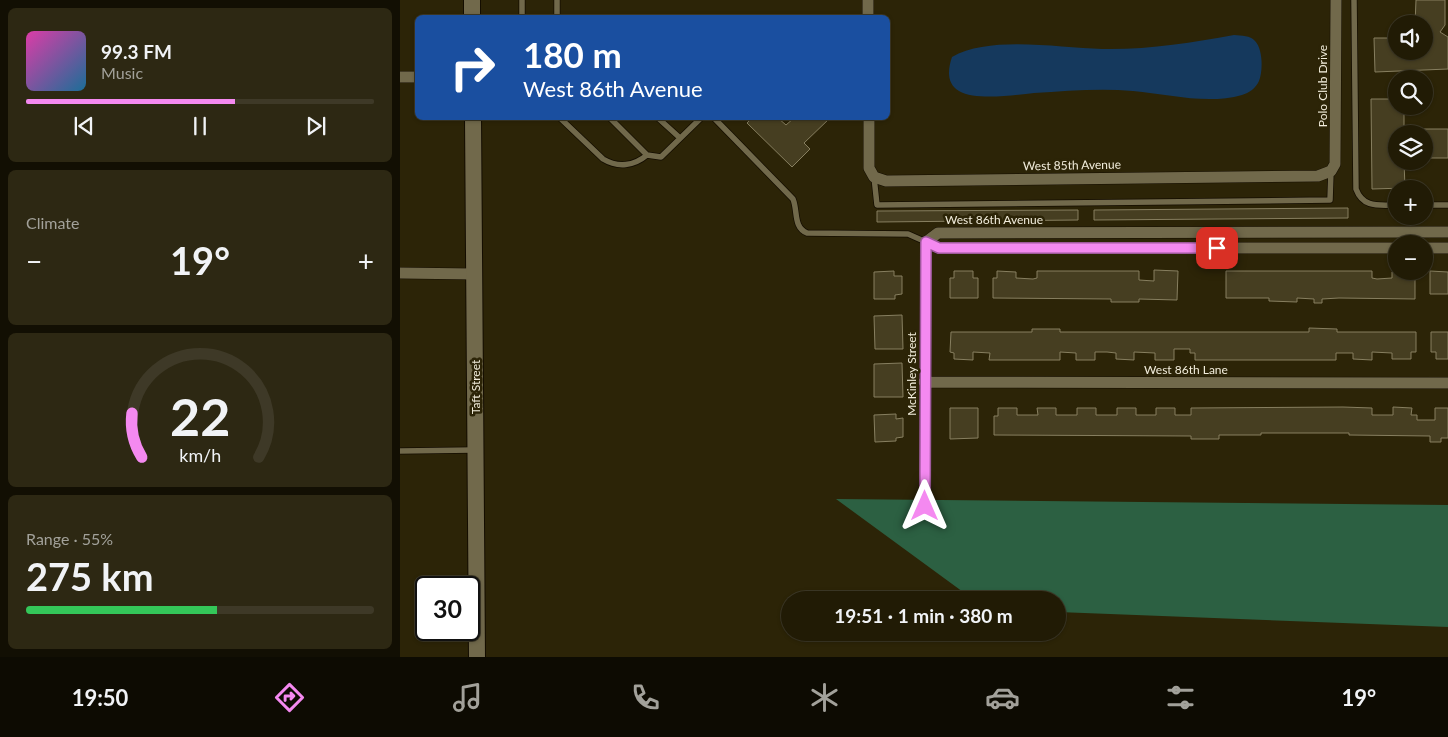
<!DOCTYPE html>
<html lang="en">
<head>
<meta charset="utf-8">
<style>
	:root { --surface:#211b05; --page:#2d2813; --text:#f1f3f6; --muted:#a2a19a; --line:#3e3927; --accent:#f489f0 }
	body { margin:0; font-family:Lato,sans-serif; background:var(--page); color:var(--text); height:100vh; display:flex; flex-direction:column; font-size:19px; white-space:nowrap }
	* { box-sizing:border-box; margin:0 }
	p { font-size:16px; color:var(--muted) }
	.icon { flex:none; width:28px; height:28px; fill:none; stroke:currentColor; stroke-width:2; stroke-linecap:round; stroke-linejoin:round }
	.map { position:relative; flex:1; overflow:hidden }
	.side { display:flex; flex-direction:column; gap:8px; padding:8px; background:#120f03; width:400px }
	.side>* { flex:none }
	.hud { position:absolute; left:15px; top:15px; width:475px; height:105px; border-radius:8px; box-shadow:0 1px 4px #0004,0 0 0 1px var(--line); background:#1a4fa0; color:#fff; overflow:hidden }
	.controls { position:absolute; left:988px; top:15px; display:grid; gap:10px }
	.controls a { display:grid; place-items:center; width:45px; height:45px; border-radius:50%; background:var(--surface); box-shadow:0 1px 4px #0004,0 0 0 1px var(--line); font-size:25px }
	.speed { position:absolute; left:15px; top:576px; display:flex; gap:10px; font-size:25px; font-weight:700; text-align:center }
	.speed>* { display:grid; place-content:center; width:65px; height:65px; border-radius:50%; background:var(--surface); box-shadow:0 1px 4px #0004,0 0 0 1px var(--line); line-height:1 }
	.speed .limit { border:2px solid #111; border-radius:8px; background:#fff; color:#111 }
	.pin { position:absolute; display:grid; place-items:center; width:42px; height:42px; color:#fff; margin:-21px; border-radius:10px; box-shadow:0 2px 8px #0006 }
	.me { position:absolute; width:55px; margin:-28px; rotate:0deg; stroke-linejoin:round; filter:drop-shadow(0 0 4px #0008) }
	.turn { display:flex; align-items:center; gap:18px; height:105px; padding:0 25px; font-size:22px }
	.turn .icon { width:65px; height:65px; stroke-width:2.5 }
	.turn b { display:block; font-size:35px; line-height:42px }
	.big { font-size:38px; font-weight:700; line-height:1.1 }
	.side .card { flex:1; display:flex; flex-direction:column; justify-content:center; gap:8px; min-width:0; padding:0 18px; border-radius:8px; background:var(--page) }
	.side .dial { align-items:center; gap:0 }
	.dial svg { height:130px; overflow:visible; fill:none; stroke:var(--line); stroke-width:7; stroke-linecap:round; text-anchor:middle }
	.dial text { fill:var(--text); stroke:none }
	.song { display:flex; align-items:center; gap:15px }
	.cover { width:60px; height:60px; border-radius:8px; background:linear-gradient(135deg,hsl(320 70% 55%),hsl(200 70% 35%)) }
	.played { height:5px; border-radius:2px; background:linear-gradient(90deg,var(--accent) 60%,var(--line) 60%) }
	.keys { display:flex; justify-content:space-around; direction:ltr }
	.heat { display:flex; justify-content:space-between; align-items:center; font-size:28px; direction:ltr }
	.charge { height:8px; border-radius:4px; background:linear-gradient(90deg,#34c759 55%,var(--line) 0) }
	.trip { position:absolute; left:381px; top:591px; width:285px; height:50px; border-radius:25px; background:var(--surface); box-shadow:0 1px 4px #0004,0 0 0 1px var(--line); font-weight:700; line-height:50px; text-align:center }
	.tab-bar { display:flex; height:80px; justify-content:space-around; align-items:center; background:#0d0b02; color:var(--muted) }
	.tab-bar .icon { width:35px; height:35px }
	.tab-bar .on { color:var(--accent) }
	.tab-bar b { font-size:22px; color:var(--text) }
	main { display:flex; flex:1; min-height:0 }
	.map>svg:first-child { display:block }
</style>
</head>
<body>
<main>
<section class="side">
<div class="card">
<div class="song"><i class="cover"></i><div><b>99.3 FM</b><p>Music</p></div></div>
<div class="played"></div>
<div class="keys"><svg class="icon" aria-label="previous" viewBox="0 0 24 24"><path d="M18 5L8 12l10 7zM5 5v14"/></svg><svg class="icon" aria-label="pause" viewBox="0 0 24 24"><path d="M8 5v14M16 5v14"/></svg><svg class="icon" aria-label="next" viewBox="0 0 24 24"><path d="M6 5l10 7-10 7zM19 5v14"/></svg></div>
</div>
<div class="card"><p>Climate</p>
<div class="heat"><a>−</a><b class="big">19°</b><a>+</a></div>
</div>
<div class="card dial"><svg viewBox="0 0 100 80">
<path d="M14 69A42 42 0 1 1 86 69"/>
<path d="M14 69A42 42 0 0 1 8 42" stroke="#f489f0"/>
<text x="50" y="56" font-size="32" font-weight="700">22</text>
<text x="50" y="72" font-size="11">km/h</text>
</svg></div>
<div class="card"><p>Range · 55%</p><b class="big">275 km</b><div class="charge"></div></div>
</section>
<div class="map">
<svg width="1048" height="657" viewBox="0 0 1048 657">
	<rect width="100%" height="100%" fill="#2c2407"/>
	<path fill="#2c6042" d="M436 499 1048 505V627L658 612V600H574Z"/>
	<path fill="#15395d" d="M834 35C842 36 850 35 855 41 863 49 863 71 859 81 856 88 849 93 842 95 807 105 768 94 733 91 700 88 667 91 634 93 615 95 576 101 559 91 546 83 548 69 552 57 590 35 659 48 702 49 746 50 791 43 834 35Z"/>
	<path fill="#463e21" stroke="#877f60" d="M1016 0H1045V25L1040 32 1048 37V69L975 72 974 38H996V51H1024V24H1015Z
		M971 99H996V106H1004V134H996V161H1004L1005 188 972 189Z
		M352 118H378L386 125 394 118H430L404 143 410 149 392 167 347 123Z
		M1024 129H1048V158H1024Z
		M948 208V218L694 220V210Z
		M678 210V220L477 222V211Z
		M754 270 778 271 777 300 739 299V302H711V299L593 298V278H597V271L616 272V278L633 279 637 278V271H739V280L754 281Z
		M494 271V276H502V294L495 295V299H474V272Z
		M554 271H573V278H578V298H550V278H554Z
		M826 271H972V278L977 279 992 278V272L1011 271V278H1015V299L939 298 922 299V303H914V299L897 298V302L869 301V298H826Z
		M1030 271 1048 272V294H1030Z
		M502 315 503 349H475L474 316Z
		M909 328 937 329V332H1016V352H1011V359H992V353L972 352V360L953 359V353H936V360H795V353H790V349H774V360H755V353L734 352V360L716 359V353L707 352H695V360H676V353L660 352V360H589L590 353 573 352V360L554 359V353L550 352 551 332H632V329H660V332H909Z
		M1031 332H1048V359H1036V352H1031Z
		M502 363 503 397H474V364Z
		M993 407 1012 408 1011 415H1017V420H1035V408H1048V438H1041V442H1030V436L949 435V433H861V435H819V439H791V436L594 435V416H598V408H617V415H638L637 408H656V415H677V408H696V415H717V408H736V415H756V408H775V415H791V408L943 407 972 408V415H993Z
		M550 408H578V438L550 439Z
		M496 414V419L503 418V437L496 438V441L475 442 474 415Z"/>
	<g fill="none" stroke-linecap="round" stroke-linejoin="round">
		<g stroke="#140d00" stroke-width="7">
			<path id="service" d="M157 0V18
				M954 0 956 189C963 208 978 205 996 205
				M122 18V0
				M160 118 203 159C218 168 234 166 247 155
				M210 118 247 155 261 157 301 118
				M258 118 280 138
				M314 118 393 199C398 211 393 227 407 233L508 234 526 242
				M474 177 477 205 930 200 931 171
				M1024 205H1048
				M0 451 73 450"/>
		</g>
		<g stroke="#140d00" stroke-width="12">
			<path id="minor" d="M468 0V18
				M0 77H18
				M469 118V168L474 177 486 181 918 176 931 171 935 164 936 0
				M526 242 538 233 1048 232
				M526 242 539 248H996
				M1024 248H1048
				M0 273 74 274
				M524 382 1048 383
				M525 507 526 242"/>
		</g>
		<g stroke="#140d00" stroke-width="18">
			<path id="secondary" d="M72 0V18
				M73 118 77 657"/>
		</g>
		<use href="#service" stroke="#71694b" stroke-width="5.5"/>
		<use href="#minor" stroke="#71694b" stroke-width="11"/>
		<use href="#secondary" stroke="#71694b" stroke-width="16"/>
	</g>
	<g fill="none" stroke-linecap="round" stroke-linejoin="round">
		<g stroke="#9f599c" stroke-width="12">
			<path id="route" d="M525 506 526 242 539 248H817"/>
		</g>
		<use href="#route" stroke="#f489f0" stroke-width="9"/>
	</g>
	<g text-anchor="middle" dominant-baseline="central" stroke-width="5" stroke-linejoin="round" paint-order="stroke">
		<g font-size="12" fill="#f2eddc" stroke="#2c2407">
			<text transform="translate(922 86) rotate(-90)">Polo Club Drive</text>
			<text transform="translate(672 165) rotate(-1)">West 85th Avenue</text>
			<text x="594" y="219">West 86th Avenue</text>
			<text x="786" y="369">West 86th Lane</text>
			<text transform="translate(511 374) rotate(-90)">McKinley Street</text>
			<text transform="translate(75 387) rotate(-90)">Taft Street</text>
		</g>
	</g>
</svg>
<div class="controls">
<a><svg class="icon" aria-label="sound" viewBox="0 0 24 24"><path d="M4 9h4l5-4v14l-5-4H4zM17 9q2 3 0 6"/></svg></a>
<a><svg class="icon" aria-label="search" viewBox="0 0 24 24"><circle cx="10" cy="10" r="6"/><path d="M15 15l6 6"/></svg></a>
<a><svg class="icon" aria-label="layers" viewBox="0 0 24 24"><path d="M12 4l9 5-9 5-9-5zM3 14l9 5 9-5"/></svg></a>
<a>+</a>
<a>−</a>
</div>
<div class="speed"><div class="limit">30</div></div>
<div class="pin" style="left:817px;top:248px;background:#d93025"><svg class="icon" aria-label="arrive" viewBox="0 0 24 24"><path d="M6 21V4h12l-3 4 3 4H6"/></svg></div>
<svg class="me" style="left:525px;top:506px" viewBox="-20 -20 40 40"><path d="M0-17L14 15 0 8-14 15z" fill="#f489f0" stroke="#fff" stroke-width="4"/></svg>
<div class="trip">19:51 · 1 min · 380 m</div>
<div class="hud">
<div class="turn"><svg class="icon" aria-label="right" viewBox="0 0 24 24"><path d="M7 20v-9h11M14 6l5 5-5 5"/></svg><div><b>180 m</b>West 86th Avenue</div></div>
</div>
</div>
</main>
<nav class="tab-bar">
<b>19:50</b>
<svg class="icon on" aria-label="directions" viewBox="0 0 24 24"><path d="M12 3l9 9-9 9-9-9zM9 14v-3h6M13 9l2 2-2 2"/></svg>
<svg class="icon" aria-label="music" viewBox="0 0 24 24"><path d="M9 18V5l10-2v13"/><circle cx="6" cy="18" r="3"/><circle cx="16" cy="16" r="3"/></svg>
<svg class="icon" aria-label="phone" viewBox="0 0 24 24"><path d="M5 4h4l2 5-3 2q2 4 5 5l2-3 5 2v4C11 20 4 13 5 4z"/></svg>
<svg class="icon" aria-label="climate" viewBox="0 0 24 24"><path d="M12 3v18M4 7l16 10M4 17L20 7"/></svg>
<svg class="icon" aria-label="car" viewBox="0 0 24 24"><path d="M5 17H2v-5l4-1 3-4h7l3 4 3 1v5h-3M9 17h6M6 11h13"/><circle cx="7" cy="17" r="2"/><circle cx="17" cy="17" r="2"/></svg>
<svg class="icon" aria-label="filters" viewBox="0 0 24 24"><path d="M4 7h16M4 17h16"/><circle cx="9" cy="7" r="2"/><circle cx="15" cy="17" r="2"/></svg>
<b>19°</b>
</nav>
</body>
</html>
